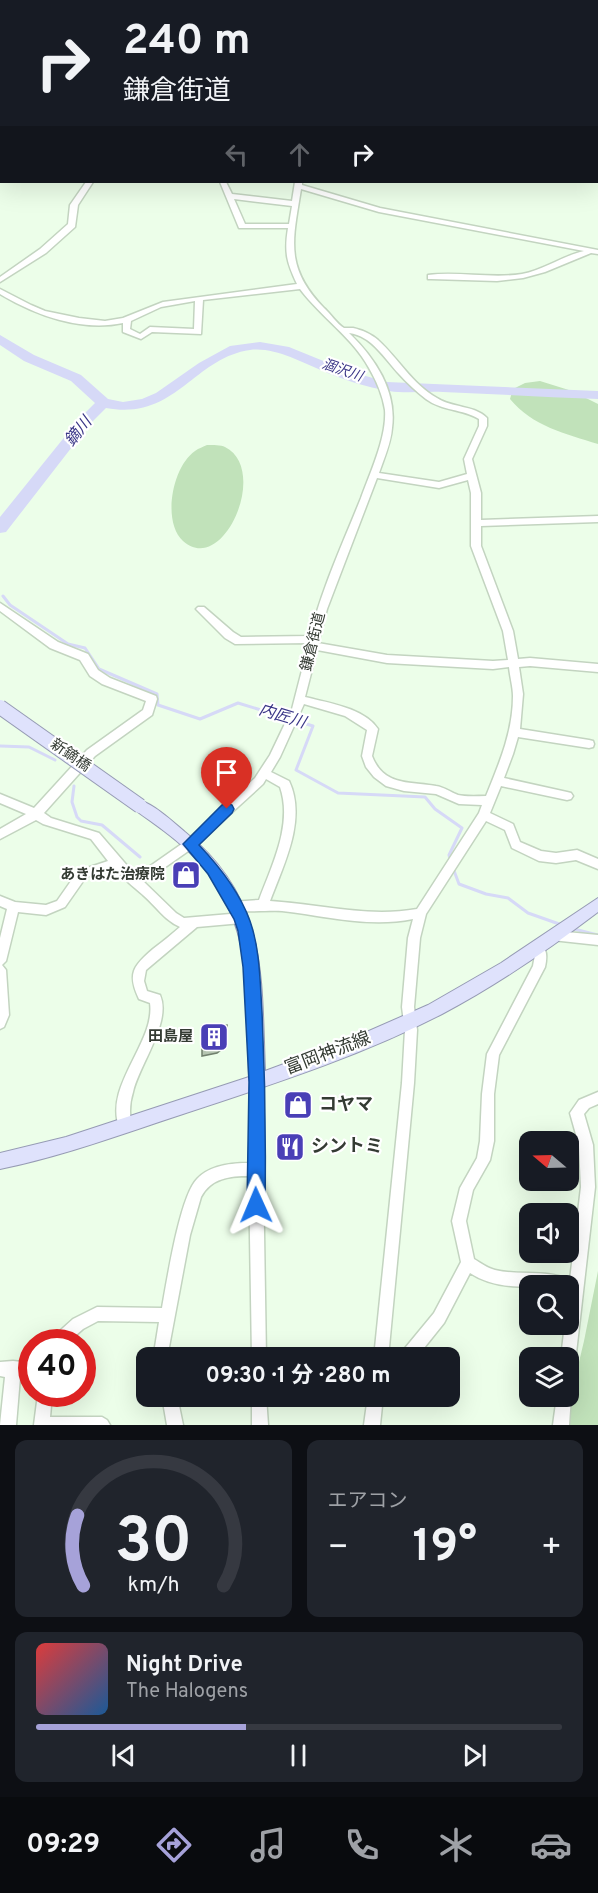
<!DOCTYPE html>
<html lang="ja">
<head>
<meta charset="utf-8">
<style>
	:root { --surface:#171b24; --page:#20242c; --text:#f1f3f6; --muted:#9ea1a6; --line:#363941; --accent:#a6a2d9 }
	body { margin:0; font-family:Overpass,"Noto Sans JP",sans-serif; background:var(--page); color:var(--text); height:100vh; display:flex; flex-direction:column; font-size:22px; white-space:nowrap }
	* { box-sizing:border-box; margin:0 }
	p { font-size:20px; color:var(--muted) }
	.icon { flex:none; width:33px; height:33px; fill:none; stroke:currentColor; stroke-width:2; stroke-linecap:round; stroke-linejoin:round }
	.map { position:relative; height:1425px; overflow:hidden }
	.drawer { display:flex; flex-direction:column; gap:15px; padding:15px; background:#0d0f14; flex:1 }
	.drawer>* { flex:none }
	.banner { position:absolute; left:0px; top:0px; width:598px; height:183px; box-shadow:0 6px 24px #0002; background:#171b24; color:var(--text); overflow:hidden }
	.needle { width:39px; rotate:289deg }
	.buttons { position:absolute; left:519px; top:1131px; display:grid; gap:12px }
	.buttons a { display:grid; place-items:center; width:60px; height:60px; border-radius:12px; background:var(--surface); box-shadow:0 6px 24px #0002; font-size:30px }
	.speed { position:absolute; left:18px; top:1329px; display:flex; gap:12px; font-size:30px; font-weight:700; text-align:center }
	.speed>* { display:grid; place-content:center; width:78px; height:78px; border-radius:50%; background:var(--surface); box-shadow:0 6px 24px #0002; line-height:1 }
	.speed .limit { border:9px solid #d22; background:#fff; color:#111 }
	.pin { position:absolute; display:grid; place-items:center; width:51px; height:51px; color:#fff; margin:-62px -26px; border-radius:50% 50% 50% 0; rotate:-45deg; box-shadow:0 0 6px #0007 }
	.pin .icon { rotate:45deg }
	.me { position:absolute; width:66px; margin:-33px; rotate:359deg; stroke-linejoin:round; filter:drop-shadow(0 0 4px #0008) }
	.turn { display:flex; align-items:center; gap:21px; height:126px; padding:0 24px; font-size:27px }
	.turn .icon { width:78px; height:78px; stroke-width:2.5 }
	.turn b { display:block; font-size:42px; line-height:51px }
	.lanes { display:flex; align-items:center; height:57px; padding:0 24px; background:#0003; justify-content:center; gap:30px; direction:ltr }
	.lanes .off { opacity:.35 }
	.big { font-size:45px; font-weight:700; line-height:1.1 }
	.drawer .tile { flex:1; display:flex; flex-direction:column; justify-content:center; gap:9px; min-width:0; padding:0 21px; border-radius:12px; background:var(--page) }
	.drawer .dial { align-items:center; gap:0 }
	.dial svg { height:156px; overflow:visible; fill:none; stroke:var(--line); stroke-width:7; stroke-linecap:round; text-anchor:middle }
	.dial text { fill:var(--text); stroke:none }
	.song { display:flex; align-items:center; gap:18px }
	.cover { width:72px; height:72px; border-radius:9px; background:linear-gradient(135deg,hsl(0 70% 55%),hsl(210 70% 35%)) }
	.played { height:6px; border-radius:3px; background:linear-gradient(90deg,var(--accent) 40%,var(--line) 40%) }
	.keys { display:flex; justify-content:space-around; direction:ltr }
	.heat { display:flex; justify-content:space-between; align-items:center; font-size:33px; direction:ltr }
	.drawer .tiles { flex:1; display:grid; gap:15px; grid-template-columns:1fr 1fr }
	.tile:last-child { grid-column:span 2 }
	.trip { position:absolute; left:136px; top:1347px; width:324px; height:60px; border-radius:12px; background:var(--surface); box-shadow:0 6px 24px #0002; font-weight:700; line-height:60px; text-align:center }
	.menu { display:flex; height:96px; justify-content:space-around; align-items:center; background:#090b0e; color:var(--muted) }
	.menu .icon { width:42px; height:42px }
	.menu .selected { color:var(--accent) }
	.menu b { font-size:27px; color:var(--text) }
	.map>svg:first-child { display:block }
</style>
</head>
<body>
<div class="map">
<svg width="598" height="1425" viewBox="0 0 598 1425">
	<rect width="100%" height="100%" fill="#ecfee9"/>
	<path fill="#dcf2d8" d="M73 0H374L72 2Z"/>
	<path fill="#c1e2ba" d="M540 381 572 391 598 404V444C566 434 532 426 510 399L513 389 525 383Z
		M207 445C213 445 221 445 225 447 270 469 223 577 183 541 162 522 172 467 195 451 199 448 203 447 207 445Z
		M598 1271V1425H564L584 1341Z"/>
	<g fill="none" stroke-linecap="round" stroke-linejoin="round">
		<path stroke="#d6d9f7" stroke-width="3" d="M3 596 10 605 68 644 85 648 99 669 157 694 158 705 200 719 238 703 313 726 296 770 338 793 425 797 435 809 462 828 449 855 451 862
			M0 746 29 747 55 760
			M74 786 72 802 77 817 81 821 102 825 140 857
			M453 868 459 884 486 894 508 898 528 913 562 925
			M574 929 598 935"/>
		<path fill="#d6d9f7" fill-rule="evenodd" d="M0 3H2V10H0Z
			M0 118H2V124H0Z
			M0 335 34 355 81 375 108 399 123 402 142 399 156 393 199 363 230 346 260 342 289 347 348 371 387 382 598 391V399C546 397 495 394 443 392 425 391 407 394 389 391 366 387 344 380 323 371 300 362 275 347 250 350 193 358 176 421 106 408L89 425 6 532 0 533V517L79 419 95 403 71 381 24 361 0 345Z"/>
	</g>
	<path fill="#b5c5b1" stroke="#71806e" stroke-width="1.5" d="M227 1025 226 1046 217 1053 202 1056V1028Z"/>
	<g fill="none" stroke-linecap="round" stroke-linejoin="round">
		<g stroke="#c3d4c0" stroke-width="3">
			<path id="minor" d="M40 0H46L48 2H41Z
				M68 0H74L67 2Z
				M377 0H383L376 2Z
				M416 0 428 2H418Z
				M597 39H598L597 45Z
				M597 149H598V154H597Z
				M86 182H93L78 205 75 227 46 253 0 282V277L40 249 68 224 70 205Z
				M220 182H226L232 194 292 201 295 182H302V185L380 208 598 250V254L591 253 545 272 523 278 497 281 431 279H428V275C459 271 491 279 522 274 544 270 562 256 584 251L379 212 301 189C293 240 284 267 324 308 330 313 337 324 344 328 345 328 352 328 353 328 362 330 371 334 378 340 398 358 412 384 437 398 452 408 474 405 487 418V426L472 459 481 493V520L598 516V522L481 526V546L513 631 518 659 530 658 598 664V672L530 666 519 667 523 694 520 729 589 740 593 741 594 744 593 747 589 748 518 737 513 754 504 778 567 792 571 793 573 796 571 799 567 800 501 786 490 813 513 824 520 842 541 851 556 853 577 850 598 859V869L576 860 556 863 539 861 512 848 505 830 486 821 426 914 420 938 414 1007 417 1030 414 1083 388 1358H374L402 1083 405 1030 402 1007 408 938 413 919C369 928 326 916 282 911 268 910 242 913 231 910L229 906 231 902 259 900C272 865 293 824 280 787L266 779 263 784 194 847 144 882 176 913 184 918 242 913 246 914 248 918 246 922 242 923 197 927 146 970 144 981 147 991 160 995C172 1022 139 1065 133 1092 131 1098 130 1105 130 1111 130 1118 132 1123 130 1129L125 1131 120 1129C102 1087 156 1042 150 1003L139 999C127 974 133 966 153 949 162 942 171 935 180 927 164 920 156 906 143 895 133 886 123 879 115 868L86 877 65 907 46 915 18 912 6 961 2 965 6 970 9 1015 4 1027 0 1029V938L7 909 0 906V896L15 902 46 905 57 901 78 871 108 861 91 839 43 824 36 820 0 839V829L26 814 0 803V794L34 808 87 750 143 710 146 701 102 684 90 676 80 660 50 648 0 611V603L58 642 88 654 98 670 110 678 156 696 157 699 152 715 95 756 44 813 51 818 99 833 136 876 186 841 255 778 270 755 292 709 309 643 235 644 225 638 196 609 198 607H204L233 632 241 637 310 636C322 588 343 543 361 498 370 473 387 437 385 410 383 396 376 380 369 368 352 337 321 317 300 289L203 300 201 334 152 332 141 339 123 332V323C81 332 35 315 0 294V289L31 305 45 311 79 318 105 321 123 318 163 302 297 284C287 263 284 253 288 228H239ZM234 199 292 206 289 224H245ZM195 301 194 329 150 327 140 334 130 329 131 321 161 307ZM349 333C372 336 384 358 399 374 407 383 417 392 426 399 442 411 463 409 479 419V426L464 459 467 474 439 482 379 473C384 458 391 443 392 428 397 391 375 358 349 333ZM377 478 439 488 468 480 471 493V546L503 631 508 660 493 661 387 655 318 643 327 609ZM317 650 387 663 493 669 509 667C510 677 513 687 513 696 513 732 499 764 486 796 477 796 466 797 458 795 450 792 444 787 436 786 410 781 384 787 372 756L378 729C364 708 329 703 305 697ZM304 704 345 716 367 730 362 756 366 767 374 777 386 786 404 791 436 794 459 804 482 805 479 813 417 909C367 918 320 904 270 901 284 864 307 819 289 781L271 772 280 757Z
				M556 931 598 935V945L552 940 550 936 552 932Z
				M537 943C548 947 547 957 545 967L499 1055 494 1094V1141L490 1160 473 1190 466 1221 474 1259C481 1263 487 1268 495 1270 520 1276 546 1269 570 1280L581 1187 579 1145 570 1113 579 1100 598 1092V1104L589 1108 584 1114 593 1145 595 1187 575 1362 573 1367 568 1369V1358H561L565 1324H568V1286C536 1286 499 1292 470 1273L444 1323 416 1358H399L401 1353 434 1313 461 1262 452 1221 460 1188 477 1158 480 1141 482 1094 487 1054 533 966 535 955 531 948 533 944Z
				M257 1076 262 1078 263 1082V1169L266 1358H252L249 1176C230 1176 211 1178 201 1197L190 1235 169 1347 170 1358H156L155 1347 159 1322 98 1321 83 1329 68 1342H51L53 1337 73 1319 97 1307 162 1308C167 1280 180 1196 197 1179 210 1165 232 1163 249 1163L251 1082 252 1078Z
				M13 1361 32 1363V1377H20L16 1425H0L5 1377 0 1376V1362Z
				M568 1390 571 1396 569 1425H553L557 1396H568Z
				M38 1394H52L50 1417H102L107 1420 110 1425H34Z
				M162 1396H177L183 1425H167Z
				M252 1396H266L268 1425H252Z
				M368 1396H383L380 1425H364Z"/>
		</g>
		<g stroke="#969bb4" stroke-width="2">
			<path id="major" d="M140 800C156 806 172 821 185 832 268 899 261 975 265 1071L346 1041 428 1005 501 963 598 898V912C548 950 497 985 442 1014 359 1057 270 1085 183 1114 122 1134 63 1156 0 1169V1153L66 1137 249 1077C246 996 256 923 196 859 178 840 156 825 135 810L133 806 135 802Z"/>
		</g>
		<use href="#minor" fill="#fff" fill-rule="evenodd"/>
		<use href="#major" fill="#dfe2fc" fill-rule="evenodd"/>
		<g stroke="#969bb4" stroke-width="16" stroke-linecap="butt">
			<path id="major-bridge" d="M0 707 140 806"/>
		</g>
		<use href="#major-bridge" stroke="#dfe2fc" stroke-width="14"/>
	</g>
	<path fill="#1a73e8" stroke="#114b97" stroke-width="1.5" d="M227 803 232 805 234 809 232 813 199 845C219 866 240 893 250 921 260 949 260 982 262 1012 265 1076 266 1140 265 1205L263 1211 256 1214 250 1211 247 1205 249 1082 243 967 238 931 234 919 208 874 183 844 222 805Z"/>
	<defs>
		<g id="shop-square" transform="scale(1.5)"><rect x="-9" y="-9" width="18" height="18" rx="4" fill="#4a3fb6" stroke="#fff"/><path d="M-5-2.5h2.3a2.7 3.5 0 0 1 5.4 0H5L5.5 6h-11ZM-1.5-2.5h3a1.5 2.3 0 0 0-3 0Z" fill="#fff"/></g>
		<g id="building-square" transform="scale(1.5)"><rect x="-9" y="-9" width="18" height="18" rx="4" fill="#4a3fb6" stroke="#fff"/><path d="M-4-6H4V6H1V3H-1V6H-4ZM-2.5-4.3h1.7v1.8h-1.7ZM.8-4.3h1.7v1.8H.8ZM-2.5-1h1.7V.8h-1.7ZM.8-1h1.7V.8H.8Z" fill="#fff"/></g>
		<g id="restaurant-square" transform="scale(1.5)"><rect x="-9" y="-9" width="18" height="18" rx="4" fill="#4a3fb6" stroke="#fff"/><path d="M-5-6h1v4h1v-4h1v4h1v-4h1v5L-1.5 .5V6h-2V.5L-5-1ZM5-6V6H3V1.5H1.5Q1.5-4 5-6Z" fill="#fff"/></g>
	</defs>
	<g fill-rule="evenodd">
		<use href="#shop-square" x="186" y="875"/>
		<use href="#building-square" x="214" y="1037"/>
		<use href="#shop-square" x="298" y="1105"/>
		<use href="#restaurant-square" x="290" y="1147"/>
	</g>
	<g text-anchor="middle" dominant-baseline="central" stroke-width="4.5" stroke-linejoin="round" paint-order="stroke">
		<g font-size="14" font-style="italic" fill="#3a3687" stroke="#fff">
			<text transform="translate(342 371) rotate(19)">涸沢川</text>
		</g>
		<g font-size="15" fill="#343b33" stroke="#fff">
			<text transform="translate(314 642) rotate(-76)">鎌倉街道</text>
			<text transform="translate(70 756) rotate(35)">新鏑橋</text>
		</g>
		<g font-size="15" font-weight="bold" fill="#343b33" stroke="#fff" text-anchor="end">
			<text x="165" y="875">あきはた治療院</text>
			<text x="193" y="1037">田島屋</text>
		</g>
		<g font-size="16" font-style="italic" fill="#3a3687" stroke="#fff">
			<text transform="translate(79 432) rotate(-51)">鏑川</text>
			<text transform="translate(282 717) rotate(17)">内匠川</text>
		</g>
		<g font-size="18" fill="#343b33" stroke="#fff">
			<text transform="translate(328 1054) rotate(-21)">富岡神流線</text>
		</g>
		<g font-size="18" font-weight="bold" fill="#343b33" stroke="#fff" text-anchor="start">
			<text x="319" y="1105">コヤマ</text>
			<text x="311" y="1147">シントミ</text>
		</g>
	</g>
</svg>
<div class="buttons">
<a><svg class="needle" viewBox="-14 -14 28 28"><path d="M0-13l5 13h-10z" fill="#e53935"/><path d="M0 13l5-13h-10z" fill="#9ea1a6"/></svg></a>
<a><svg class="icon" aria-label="sound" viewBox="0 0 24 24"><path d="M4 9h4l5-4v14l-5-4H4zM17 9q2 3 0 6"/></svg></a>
<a><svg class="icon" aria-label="search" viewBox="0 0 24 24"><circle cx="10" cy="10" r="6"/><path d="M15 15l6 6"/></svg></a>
<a><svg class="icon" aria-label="layers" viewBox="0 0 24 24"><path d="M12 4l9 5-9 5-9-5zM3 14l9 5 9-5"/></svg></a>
</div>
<div class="speed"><div class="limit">40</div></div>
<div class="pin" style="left:227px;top:809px;background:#d93025"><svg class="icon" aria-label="arrive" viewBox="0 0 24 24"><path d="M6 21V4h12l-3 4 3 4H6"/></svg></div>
<svg class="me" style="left:256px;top:1205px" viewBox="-20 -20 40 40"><path d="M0-17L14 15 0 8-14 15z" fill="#1a73e8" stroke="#fff" stroke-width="4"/></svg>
<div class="trip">09:30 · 1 分 · 280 m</div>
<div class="banner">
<div class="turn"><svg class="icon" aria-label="right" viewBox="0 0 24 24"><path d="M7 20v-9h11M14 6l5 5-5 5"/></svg><div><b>240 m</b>鎌倉街道</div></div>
<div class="lanes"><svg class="icon off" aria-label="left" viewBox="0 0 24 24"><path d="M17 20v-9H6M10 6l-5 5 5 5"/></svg><svg class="icon off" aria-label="ahead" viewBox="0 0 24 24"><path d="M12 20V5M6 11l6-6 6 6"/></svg><svg class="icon" aria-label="right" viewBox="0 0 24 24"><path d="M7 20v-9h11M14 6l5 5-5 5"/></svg></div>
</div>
</div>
<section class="drawer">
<div class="tiles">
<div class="tile dial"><svg viewBox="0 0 100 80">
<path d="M14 69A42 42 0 1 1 86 69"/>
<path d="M14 69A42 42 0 0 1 11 33" stroke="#a6a2d9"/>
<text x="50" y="56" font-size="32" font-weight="700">30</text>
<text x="50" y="72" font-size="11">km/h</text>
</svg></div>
<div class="tile"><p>エアコン</p>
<div class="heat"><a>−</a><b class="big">19°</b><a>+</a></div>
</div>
<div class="tile">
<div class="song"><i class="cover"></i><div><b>Night Drive</b><p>The Halogens</p></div></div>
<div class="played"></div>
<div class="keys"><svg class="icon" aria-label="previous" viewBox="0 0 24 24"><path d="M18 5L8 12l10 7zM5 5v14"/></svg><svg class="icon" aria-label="pause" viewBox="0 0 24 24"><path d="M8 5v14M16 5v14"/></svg><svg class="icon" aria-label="next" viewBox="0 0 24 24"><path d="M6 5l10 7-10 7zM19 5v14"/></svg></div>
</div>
</div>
</section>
<nav class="menu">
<b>09:29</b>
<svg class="icon selected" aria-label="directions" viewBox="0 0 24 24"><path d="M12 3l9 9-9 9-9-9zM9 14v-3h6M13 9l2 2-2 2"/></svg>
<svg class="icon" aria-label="music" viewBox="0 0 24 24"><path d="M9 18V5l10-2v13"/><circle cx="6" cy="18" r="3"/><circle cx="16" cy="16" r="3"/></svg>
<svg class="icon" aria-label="phone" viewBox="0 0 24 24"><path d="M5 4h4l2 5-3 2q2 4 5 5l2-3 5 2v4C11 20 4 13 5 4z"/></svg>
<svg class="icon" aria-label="climate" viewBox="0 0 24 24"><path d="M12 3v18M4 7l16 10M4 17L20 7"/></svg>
<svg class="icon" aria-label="car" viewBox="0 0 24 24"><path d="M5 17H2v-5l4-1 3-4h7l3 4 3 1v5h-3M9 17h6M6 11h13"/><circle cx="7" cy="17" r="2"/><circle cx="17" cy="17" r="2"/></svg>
</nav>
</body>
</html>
